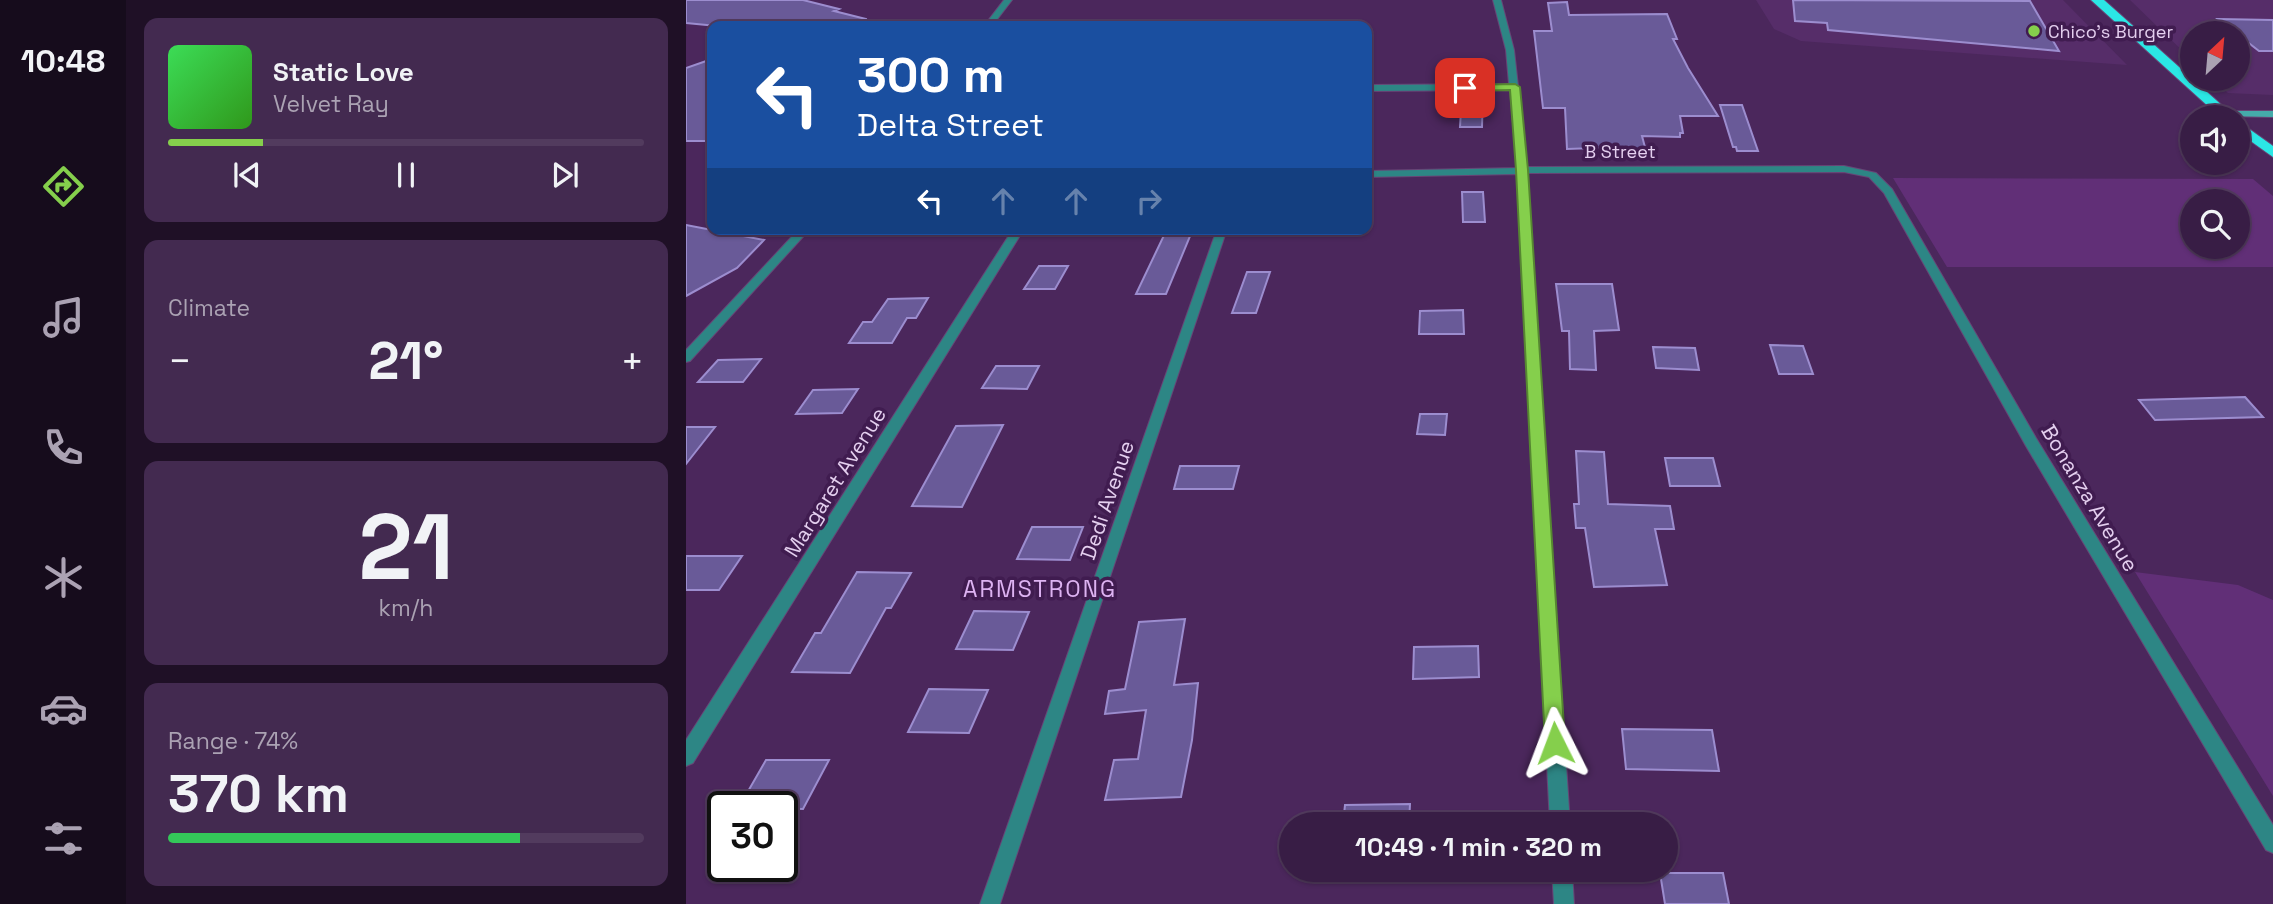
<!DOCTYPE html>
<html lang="en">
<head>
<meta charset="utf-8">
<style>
	:root { --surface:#381d45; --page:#432a50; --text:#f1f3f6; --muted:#aba2b3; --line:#523b5e; --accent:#85cf4c }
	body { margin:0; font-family:"Space Grotesk",sans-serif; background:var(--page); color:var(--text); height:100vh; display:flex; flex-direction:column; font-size:26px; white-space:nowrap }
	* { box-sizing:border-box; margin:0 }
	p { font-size:23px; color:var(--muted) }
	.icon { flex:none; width:38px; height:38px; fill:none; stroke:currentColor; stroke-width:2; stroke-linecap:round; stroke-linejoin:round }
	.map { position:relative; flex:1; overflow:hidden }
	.side { display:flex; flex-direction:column; gap:18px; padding:18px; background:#1f1026; width:560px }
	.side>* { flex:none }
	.banner { position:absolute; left:21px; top:21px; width:665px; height:214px; border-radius:14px; box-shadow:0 2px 5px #0004,0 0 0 2px var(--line); background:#1a4fa0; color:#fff; overflow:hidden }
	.needle { width:46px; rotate:26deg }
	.fabs { position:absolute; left:1494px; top:21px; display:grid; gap:14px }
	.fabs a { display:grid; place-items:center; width:70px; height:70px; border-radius:50%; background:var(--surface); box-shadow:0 2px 5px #0004,0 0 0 2px var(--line); font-size:35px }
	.speed { position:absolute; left:21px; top:791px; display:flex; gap:14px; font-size:35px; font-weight:700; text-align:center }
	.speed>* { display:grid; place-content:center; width:91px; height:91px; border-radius:50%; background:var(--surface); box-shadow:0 2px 5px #0004,0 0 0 2px var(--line); line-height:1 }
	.speed .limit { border:4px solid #111; border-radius:10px; background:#fff; color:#111 }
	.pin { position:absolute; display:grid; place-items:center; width:60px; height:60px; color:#fff; margin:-30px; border-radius:14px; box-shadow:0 4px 10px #0006 }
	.me { position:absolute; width:77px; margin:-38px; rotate:357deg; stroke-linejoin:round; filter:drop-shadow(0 0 5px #0008) }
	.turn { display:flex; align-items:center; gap:24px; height:147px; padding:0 35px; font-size:32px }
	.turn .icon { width:91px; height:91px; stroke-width:2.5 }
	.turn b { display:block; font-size:49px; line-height:60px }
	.lanes { display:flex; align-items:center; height:66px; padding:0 35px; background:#0003; justify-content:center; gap:35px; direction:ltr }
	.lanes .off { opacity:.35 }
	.big { font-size:52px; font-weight:700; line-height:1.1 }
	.side .card { flex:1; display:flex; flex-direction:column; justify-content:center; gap:10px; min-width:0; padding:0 24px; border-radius:14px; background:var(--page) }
	.side .dial { align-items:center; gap:0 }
	.dial b { font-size:91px; line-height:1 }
	.song { display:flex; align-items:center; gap:21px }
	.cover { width:84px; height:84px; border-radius:10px; background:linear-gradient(135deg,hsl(130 70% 55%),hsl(110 70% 35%)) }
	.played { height:7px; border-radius:4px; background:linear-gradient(90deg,var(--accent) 20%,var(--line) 20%) }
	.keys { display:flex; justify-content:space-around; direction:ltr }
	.heat { display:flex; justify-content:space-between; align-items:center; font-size:38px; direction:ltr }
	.charge { height:10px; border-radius:5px; background:linear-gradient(90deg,#34c759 74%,var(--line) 0) }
	.trip { position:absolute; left:593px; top:812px; width:399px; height:70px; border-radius:35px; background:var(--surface); box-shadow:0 2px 5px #0004,0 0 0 2px var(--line); font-weight:700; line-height:70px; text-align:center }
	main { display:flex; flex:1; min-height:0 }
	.dock { display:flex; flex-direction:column; width:126px; justify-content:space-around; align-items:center; background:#160c1c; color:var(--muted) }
	.dock .icon { width:49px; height:49px }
	.dock .on { color:var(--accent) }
	.dock b { font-size:32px; color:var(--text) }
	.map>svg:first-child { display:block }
</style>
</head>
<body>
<main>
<nav class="dock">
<b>10:48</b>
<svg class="icon on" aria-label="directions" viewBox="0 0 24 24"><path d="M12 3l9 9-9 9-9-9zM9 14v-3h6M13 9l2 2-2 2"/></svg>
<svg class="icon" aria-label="music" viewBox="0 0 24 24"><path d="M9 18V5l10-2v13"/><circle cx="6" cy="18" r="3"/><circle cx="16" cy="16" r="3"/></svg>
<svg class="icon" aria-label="phone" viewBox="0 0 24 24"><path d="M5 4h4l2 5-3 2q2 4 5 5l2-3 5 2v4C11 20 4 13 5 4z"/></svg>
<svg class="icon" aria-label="climate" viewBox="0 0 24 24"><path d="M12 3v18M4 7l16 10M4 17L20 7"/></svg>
<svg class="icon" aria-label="car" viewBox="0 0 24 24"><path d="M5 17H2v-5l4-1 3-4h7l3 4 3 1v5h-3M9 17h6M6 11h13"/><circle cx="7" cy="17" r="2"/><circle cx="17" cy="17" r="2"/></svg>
<svg class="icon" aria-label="filters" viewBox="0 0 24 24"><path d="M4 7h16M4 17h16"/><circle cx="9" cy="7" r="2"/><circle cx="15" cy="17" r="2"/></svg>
</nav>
<section class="side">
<div class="card">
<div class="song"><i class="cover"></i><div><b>Static Love</b><p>Velvet Ray</p></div></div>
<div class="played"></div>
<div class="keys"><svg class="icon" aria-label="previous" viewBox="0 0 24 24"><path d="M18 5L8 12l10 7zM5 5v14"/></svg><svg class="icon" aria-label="pause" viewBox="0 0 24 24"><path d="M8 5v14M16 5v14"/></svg><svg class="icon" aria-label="next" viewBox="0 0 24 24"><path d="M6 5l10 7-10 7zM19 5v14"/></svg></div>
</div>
<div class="card"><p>Climate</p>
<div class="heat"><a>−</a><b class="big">21°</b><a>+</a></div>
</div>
<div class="card dial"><b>21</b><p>km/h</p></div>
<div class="card"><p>Range · 74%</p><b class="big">370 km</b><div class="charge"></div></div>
</section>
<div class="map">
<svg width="1587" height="904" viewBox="0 0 1587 904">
	<rect width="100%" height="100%" fill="#4b275c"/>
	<path fill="#562d69" d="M1070 0H1377L1441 65 1115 41 1088 29Z
		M1444 0H1587V95L1542 93 1527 79H1552V33H1507V61Z"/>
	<path fill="#612f77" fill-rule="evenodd" d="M1207 178 1567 179 1587 196V267H1261ZM1507 201H1552V247H1507Z
		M1449 572 1552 585 1587 600V796Z"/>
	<path fill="#695a98" stroke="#9c8dcf" stroke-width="2" d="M0 0H117L153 9 148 11 180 19 179 26H31L0 23Z
		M1107 0 1344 1 1373 51 1142 30 1141 23 1109 21Z
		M881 2 883 15 981 14 991 39H987L1002 68 1032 116H994L997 133H994V137L956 136 960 151H939L938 147 881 149 879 108H857L848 31H866L862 3Z
		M1532 19 1587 20V51H1573Z
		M26 59V141H0V68Z
		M777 67H798V82H776Z
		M776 93H797L796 127H774Z
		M1034 105H1056L1072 151H1051L1050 147H1047Z
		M776 192H797L799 222H777Z
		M0 225 78 240 51 268 0 296Z
		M481 229H507L480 294H450Z
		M353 266H382L369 289H338Z
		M561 272H584L570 313H546Z
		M870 284H926L933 330 908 331 910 370 884 369 883 331H876Z
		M242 298 230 318H221L206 343H163L177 322H186L202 299Z
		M777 310 778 334H733L734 311Z
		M1084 345 1117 346 1127 374H1093Z
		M967 347 1009 348 1013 370 970 368Z
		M75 359 57 382H12L32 360Z
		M310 366H353L341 389 296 388Z
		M172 389 156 413 110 414 127 390Z
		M1559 397 1577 417 1469 420 1453 400Z
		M734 414H761L759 435 731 434Z
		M317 425 276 507 226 506 270 426Z
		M0 427H29L0 464Z
		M890 451 918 452 922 504 984 506 988 529H969L981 585 908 587 899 528H890L888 504H893Z
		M979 458H1027L1034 486H984Z
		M494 466H553L547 489H488Z
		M346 527H397L384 560 331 559Z
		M0 556H56L33 590H0Z
		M171 572 225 573 205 608H200L164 673 106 672 129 633H135Z
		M288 611 343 612 327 650 270 649Z
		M499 619 488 685 512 683 506 740 495 797 419 800 428 760 452 759 460 710 419 714 423 691 439 689 453 622Z
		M792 646 793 677 727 679 728 647Z
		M243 689 302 690 283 733 222 732Z
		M936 729 1026 730 1033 771 940 769Z
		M80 760H143L117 809 53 807Z
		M724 804 723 824H657L659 805Z
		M974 873H1037L1043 904H979Z"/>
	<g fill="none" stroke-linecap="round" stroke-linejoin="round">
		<g stroke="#674576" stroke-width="2">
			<path id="street" d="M318 0H326L306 26H298Z
				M807 0H815L828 50 841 167 1158 166 1190 173 1206 189 1350 438 1587 825V853L1580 850 1340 446 1198 193 1183 177 1158 172 841 173 884 824H864L831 174 681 177V171L831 168 824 90 681 91V85L823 84 820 50Z
				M113 229H124L4 361 0 362V350Z
				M327 229H338L7 763 0 766V740Z
				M531 229H541L314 904H294Z
				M866 870H886L888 904H868Z"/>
		</g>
		<g stroke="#674576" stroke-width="2">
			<path id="secondary" d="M1534 111H1587V117L1537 116 1532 113Z"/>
		</g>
		<g stroke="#674576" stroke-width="2">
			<path id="highway" d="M1405 0H1418L1549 117H1534Z
				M1552 121 1587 146V157L1552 132Z"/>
		</g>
		<use href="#street" fill="#2d8685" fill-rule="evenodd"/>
		<use href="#secondary" fill="#45abaa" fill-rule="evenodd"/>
		<use href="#highway" fill="#2be7e5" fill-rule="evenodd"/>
	</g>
	<path fill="#85cf4c" stroke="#568731" stroke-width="2" d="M829 84 834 87 842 170 879 743 876 750 869 752 862 750 859 743 830 170 824 90 779 91 775 88 779 85Z"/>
	<circle fill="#85cf4c" stroke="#401c50" stroke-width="2.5" cx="1348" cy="31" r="7"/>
	<g text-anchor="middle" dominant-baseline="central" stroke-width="7" stroke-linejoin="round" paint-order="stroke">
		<g font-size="18" fill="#e4cfef" stroke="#401c50" text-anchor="start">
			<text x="1362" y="31">Chico’s Burger</text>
		</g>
		<g font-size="18" fill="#e4cfef" stroke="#401c50">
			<text x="934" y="151">B Street</text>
		</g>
		<g font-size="21" fill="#e4cfef" stroke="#401c50">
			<text transform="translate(149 482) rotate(-58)">Margaret Avenue</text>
			<text transform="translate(1404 498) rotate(59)">Bonanza Avenue</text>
			<text transform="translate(421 500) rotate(-71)">Dedi Avenue</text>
		</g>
		<g font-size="23" letter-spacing="2" fill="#ddb3f2" stroke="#401c50">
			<text x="354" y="589">ARMSTRONG</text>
		</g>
	</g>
</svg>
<div class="fabs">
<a><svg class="needle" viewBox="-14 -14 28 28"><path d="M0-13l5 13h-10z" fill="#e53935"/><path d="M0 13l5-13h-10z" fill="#aba2b3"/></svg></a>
<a><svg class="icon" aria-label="sound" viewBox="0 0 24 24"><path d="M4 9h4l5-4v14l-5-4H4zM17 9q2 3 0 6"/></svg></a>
<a><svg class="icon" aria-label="search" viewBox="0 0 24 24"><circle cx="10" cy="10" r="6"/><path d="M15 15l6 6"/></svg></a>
</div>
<div class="speed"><div class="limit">30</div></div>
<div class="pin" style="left:779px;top:88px;background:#d93025"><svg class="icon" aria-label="arrive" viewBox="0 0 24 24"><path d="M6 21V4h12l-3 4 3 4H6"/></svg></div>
<svg class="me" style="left:869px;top:743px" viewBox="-20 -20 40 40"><path d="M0-17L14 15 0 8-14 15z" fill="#85cf4c" stroke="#fff" stroke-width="4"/></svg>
<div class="trip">10:49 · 1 min · 320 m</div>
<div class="banner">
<div class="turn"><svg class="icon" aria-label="left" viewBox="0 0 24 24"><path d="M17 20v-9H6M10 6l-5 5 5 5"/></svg><div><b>300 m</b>Delta Street</div></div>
<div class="lanes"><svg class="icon" aria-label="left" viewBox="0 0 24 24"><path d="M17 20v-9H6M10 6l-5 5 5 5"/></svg><svg class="icon off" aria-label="ahead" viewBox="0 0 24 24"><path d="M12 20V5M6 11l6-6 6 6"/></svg><svg class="icon off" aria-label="ahead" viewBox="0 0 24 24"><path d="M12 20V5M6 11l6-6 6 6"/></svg><svg class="icon off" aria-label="right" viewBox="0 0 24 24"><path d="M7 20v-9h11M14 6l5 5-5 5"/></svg></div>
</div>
</div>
</main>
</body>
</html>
